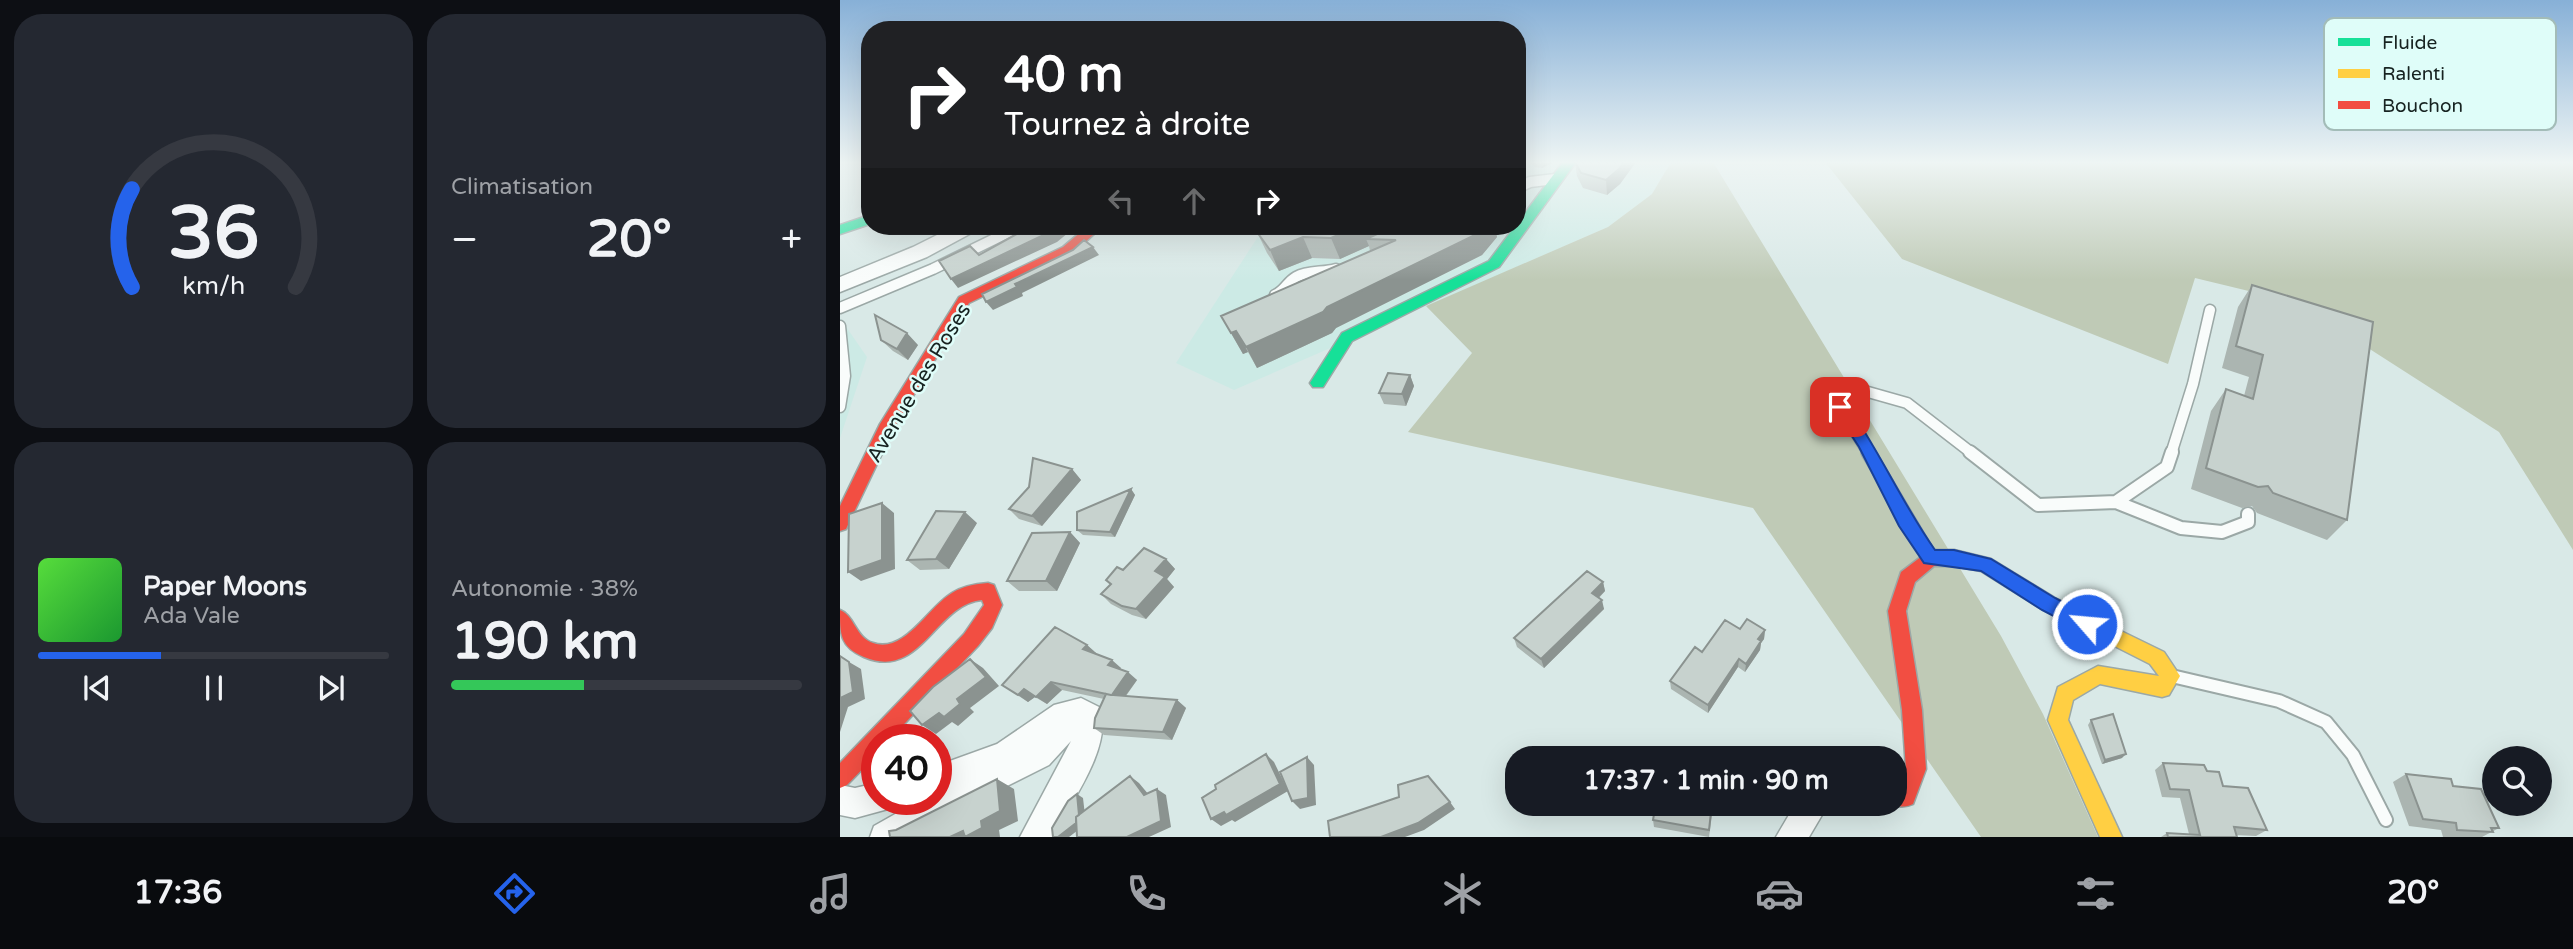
<!DOCTYPE html>
<html lang="fr">
<head>
<meta charset="utf-8">
<style>
	:root { --surface:#171b24; --page:#242831; --text:#f1f3f6; --muted:#9ea1a6; --line:#363941; --accent:#2563eb }
	body { margin:0; font-family:"Varela Round",sans-serif; background:var(--page); color:var(--text); height:100vh; display:flex; flex-direction:column; font-size:26px; white-space:nowrap }
	* { box-sizing:border-box; margin:0 }
	p { font-size:23px; color:var(--muted) }
	.icon { flex:none; width:38px; height:38px; fill:none; stroke:currentColor; stroke-width:2; stroke-linecap:round; stroke-linejoin:round }
	.map { position:relative; flex:1; overflow:hidden }
	.drawer { display:flex; flex-direction:column; gap:14px; padding:14px; background:#0d0f14; width:840px }
	.drawer>* { flex:none }
	.hud { position:absolute; left:21px; top:21px; width:665px; height:214px; border-radius:28px; box-shadow:0 7px 28px #0002; background:#202124; color:#fff; overflow:hidden }
	.tools { position:absolute; left:1642px; top:746px; display:grid; gap:14px }
	.tools a { display:grid; place-items:center; width:70px; height:70px; border-radius:50%; background:var(--surface); box-shadow:0 7px 28px #0002; font-size:35px }
	.speed { position:absolute; left:21px; top:724px; display:flex; gap:14px; font-size:35px; font-weight:700; text-align:center }
	.speed>* { display:grid; place-content:center; width:91px; height:91px; border-radius:50%; background:var(--surface); box-shadow:0 7px 28px #0002; line-height:1 }
	.speed .limit { border:10px solid #d22; background:#fff; color:#111 }
	.pin { position:absolute; display:grid; place-items:center; width:60px; height:60px; color:#fff; margin:-30px; border-radius:14px; box-shadow:0 4px 10px #0006 }
	.me { position:absolute; width:77px; margin:-38px; rotate:297deg; stroke-linejoin:round; filter:drop-shadow(0 0 5px #0008) }
	.turn { display:flex; align-items:center; gap:24px; height:147px; padding:0 28px; font-size:32px }
	.turn .icon { width:91px; height:91px; stroke-width:2.5 }
	.turn b { display:block; font-size:49px; line-height:60px }
	.lanes { display:flex; align-items:center; height:66px; padding:0 28px; background:#0003; justify-content:center; gap:35px; direction:ltr }
	.lanes .off { opacity:.35 }
	.big { font-size:52px; font-weight:700; line-height:1.1 }
	.drawer .tile { flex:1; display:flex; flex-direction:column; justify-content:center; gap:10px; min-width:0; padding:0 24px; border-radius:28px; background:var(--page) }
	.drawer .dial { align-items:center; gap:0 }
	.dial svg { height:182px; overflow:visible; fill:none; stroke:var(--line); stroke-width:7; stroke-linecap:round; text-anchor:middle }
	.dial text { fill:var(--text); stroke:none }
	.song { display:flex; align-items:center; gap:21px }
	.cover { width:84px; height:84px; border-radius:10px; background:linear-gradient(135deg,hsl(110 70% 55%),hsl(130 70% 35%)) }
	.played { height:7px; border-radius:4px; background:linear-gradient(90deg,var(--accent) 35%,var(--line) 35%) }
	.keys { display:flex; justify-content:space-around; direction:ltr }
	.heat { display:flex; justify-content:space-between; align-items:center; font-size:38px; direction:ltr }
	.charge { height:10px; border-radius:5px; background:linear-gradient(90deg,#34c759 38%,var(--line) 0) }
	.drawer .tiles { flex:1; display:grid; gap:14px; grid-template-columns:repeat(2,1fr) }
	.trip { position:absolute; left:665px; top:746px; width:402px; height:70px; border-radius:28px; background:var(--surface); box-shadow:0 7px 28px #0002; font-weight:700; line-height:70px; text-align:center }
	.menu { display:flex; height:112px; justify-content:space-around; align-items:center; background:#090b0e; color:var(--muted) }
	.menu .icon { width:49px; height:49px }
	.menu .selected { color:var(--accent) }
	.menu b { font-size:32px; color:var(--text) }
	main { display:flex; flex:1; min-height:0 }
	.map>svg:first-child { display:block }
</style>
</head>
<body>
<main>
<section class="drawer">
<div class="tiles">
<div class="tile dial"><svg viewBox="0 0 100 80">
<path d="M14 69A42 42 0 1 1 86 69"/>
<path d="M14 69A42 42 0 0 1 14 26" stroke="#2563eb"/>
<text x="50" y="56" font-size="32" font-weight="700">36</text>
<text x="50" y="72" font-size="11">km/h</text>
</svg></div>
<div class="tile"><p>Climatisation</p>
<div class="heat"><a>−</a><b class="big">20°</b><a>+</a></div>
</div>
<div class="tile">
<div class="song"><i class="cover"></i><div><b>Paper Moons</b><p>Ada Vale</p></div></div>
<div class="played"></div>
<div class="keys"><svg class="icon" aria-label="previous" viewBox="0 0 24 24"><path d="M18 5L8 12l10 7zM5 5v14"/></svg><svg class="icon" aria-label="pause" viewBox="0 0 24 24"><path d="M8 5v14M16 5v14"/></svg><svg class="icon" aria-label="next" viewBox="0 0 24 24"><path d="M6 5l10 7-10 7zM19 5v14"/></svg></div>
</div>
<div class="tile"><p>Autonomie · 38%</p><b class="big">190 km</b><div class="charge"></div></div>
</div>
</section>
<div class="map">
<svg width="1733" height="837" viewBox="0 0 1733 837">
	<rect width="100%" height="100%" fill="#d9e9e7"/>
	<path fill="#cceae5" d="M677 162H831L812 194 768 227 394 390 336 363 425 226H677Z
		M0 318 27 357 0 438Z"/>
	<path fill="#bfcab6" d="M831 162H873L1161 636 1203 714 1258 837H1141L913 508 568 432 632 353 586 306 768 227 812 194Z
		M985 162H1733V550L1659 432 1458 303 1355 278 1328 364 1062 259Z"/>
	<g fill="none" stroke-linecap="round" stroke-linejoin="round">
		<g stroke="#9ba8a6" stroke-width="13">
			<path id="lane-far1" d="M677 188 690 182 715 179
				M435 295C445 291 447 282 456 277 468 270 483 273 496 269
				M0 308 93 269 181 226
				M0 326 5 376
				M0 375 5 376 0 407
				M1029 454 1000 407 1021 390 1067 403 1133 454
				M1331 454 1353 384 1370 310"/>
		</g>
		<g stroke="#9ba8a6" stroke-width="16">
			<path id="lane" d="M1028 452 1089 555
				M1130 452 1198 505 1276 502 1327 467 1332 452
				M1276 502 1341 528 1382 532 1408 522V514
				M1336 677 1439 701 1486 722 1513 755 1546 820"/>
		</g>
		<g stroke="#9ba8a6" stroke-width="3">
			<path id="street" d="M115 226H139L137 230 87 257 0 292V277L73 247Z
				M241 698 259 707C275 744 230 804 212 837H180L231 741 209 765 135 802 75 837H30L34 826 80 800H96V766L157 744 214 705Z
				M37 783V800H51L48 809 15 818 0 815V785L15 788Z
				M956 803H989L969 837H936Z"/>
		</g>
		<g stroke="#9ba8a6" stroke-width="3">
			<path id="fast" d="M723 162H736L659 267 512 341 483 387H473L470 383 502 333 649 261Z
				M30 215V224L0 234V225Z"/>
		</g>
		<g stroke="#9ba8a6" stroke-width="3">
			<path id="slow" d="M1246 614 1324 652 1340 676 1329 695 1322 697 1260 684 1233 700 1228 720 1282 837H1260L1208 720 1218 687 1258 666 1319 676 1310 664 1239 628 1237 622 1239 616Z"/>
		</g>
		<g stroke="#9ba8a6" stroke-width="3">
			<path id="jam" d="M248 226H263L233 253 129 303 55 426 6 529 0 531V506L40 424 119 297 223 247Z
				M1090 550H1114L1151 559 1215 598 1253 616 1255 622 1253 628 1246 630 1203 610 1141 571 1114 566H1094L1075 582 1066 611 1082 710 1086 769 1073 804C1064 808 1057 807 1048 803H1055V786H1060L1066 769 1062 710 1048 611 1061 572Z
				M148 583 154 585 162 605 152 628 138 646 49 740H37V754L7 785 0 788V763L124 634 144 605 142 600C95 604 81 681 24 657 0 647 0 634 0 610 14 615 16 638 33 643 65 654 88 607 112 593 123 586 135 584 148 583Z"/>
		</g>
		<use href="#lane-far1" stroke="#f9fcfb" stroke-width="10"/>
		<use href="#lane" stroke="#f9fcfb" stroke-width="12"/>
		<use href="#street" fill="#f9fcfb" fill-rule="evenodd"/>
		<use href="#fast" fill="#16e098" fill-rule="evenodd"/>
		<use href="#slow" fill="#ffcf43" fill-rule="evenodd"/>
		<use href="#jam" fill="#f24e42" fill-rule="evenodd"/>
	</g>
	<path fill="#abb5b1" d="M690 162H714L702 168 695 167Z
		M735 162H796L780 184 767 195 743 188 737 176Z
		M433 226H654L657 237 642 255 496 328 492 333 417 368 408 352 403 354 381 316 530 251 529 246 500 259 472 258 439 271 427 253 417 232Z
		M1412 285 1507 520 1487 540 1417 513 1412 506 1402 508 1351 489 1371 411 1386 389 1404 396 1409 377 1382 368 1398 307Z
		M41 340 78 345 68 360 53 351Z
		M570 375 574 386 566 406 544 404 539 393Z
		M232 469 241 480 202 526 179 519 169 509Z
		M291 489 295 495 275 537 243 535 237 530Z
		M137 523 109 569 80 570 67 560Z
		M230 532 240 543 217 591H179L167 581Z
		M326 559 335 569 327 579 334 587 306 619 292 615 271 604 261 594 270 585 266 580 283 570Z
		M763 582 765 591 759 598 764 609 704 668 677 647 674 638Z
		M900 629 925 630 924 639 921 643 920 650 905 672 898 667 868 713 831 689 830 681 862 652Z
		M247 645 256 653 255 654 281 668 280 669 297 680 286 696 337 700 346 708 332 740 264 735 254 728 264 699 222 690 207 704 195 697 188 702 162 685Z
		M1251 720 1282 758 1262 764 1248 725Z
		M1323 763 1367 771 1427 830 1416 836 1396 835 1397 837H1321L1327 833 1349 834 1340 798 1322 797 1315 770Z
		M1566 774 1613 786 1659 828 1642 837H1603L1601 830 1569 826 1553 782Z
		M873 807 869 837 814 827 813 820Z"/>
	<path fill="#8b9390" d="M677 162H687L677 167Z
		M701 162H714L702 168Z
		M784 162H796L780 184 767 195 766 180Z
		M218 226H223L228 233 217 242 118 288 111 279Z
		M519 226H574L526 239 529 246 500 259 491 238Z
		M644 226H654L657 237 642 255 496 328 492 333 417 368 406 347Z
		M463 237 472 258 439 271 430 250Z
		M253 247 259 255 182 293 183 296 153 310 146 302 175 284Z
		M396 331 408 352 403 354 391 333Z
		M67 333 78 345 68 360 57 349Z
		M570 375 574 386 566 406 562 394Z
		M232 469 241 480 202 526 192 516Z
		M291 489 295 495 275 537 270 532Z
		M42 503 54 513 55 569 21 581 8 572Z
		M125 512 137 523 109 569 96 559Z
		M230 532 240 543 217 591 206 581Z
		M326 559 335 569 327 579 334 587 306 619 296 609 315 571Z
		M763 582 765 591 754 602 752 593Z
		M762 600 764 609 704 668 701 659Z
		M925 630 924 639 921 643 920 650 905 672 906 664 918 639Z
		M247 645 256 653 252 657 243 649Z
		M130 659 143 668 159 686 130 708 134 712 118 726 112 722 96 734 82 725 117 699Z
		M899 659 898 667 868 713V705Z
		M272 660 281 668 277 673 268 665Z
		M9 662 21 669 25 699 8 707 0 732V698Z
		M288 672 297 680 281 702 272 695Z
		M211 682 222 690 207 704 196 697Z
		M184 689 195 697 188 702 178 695Z
		M337 700 346 708 332 740 323 732Z
		M426 754 434 762 448 791 395 822 392 820 381 826 371 819Z
		M1286 754 1282 758 1262 764 1265 760Z
		M467 757 474 765 476 805 460 809 452 801Z
		M290 776 299 783 314 801 304 795Z
		M157 779 174 789 178 821 159 830 160 837H110L141 821Z
		M317 789 326 795 331 827 309 837H287Z
		M237 794 243 798 246 824 229 837H218Z
		M610 802 615 809 584 830 565 837H541Z"/>
	<path fill="#c7d2ce" stroke="#8b9390" stroke-width="2" d="M735 162H784L779 169 766 180 741 173Z
		M191 226H218L210 232 111 279 99 261 130 246 139 255Z
		M433 226H519L491 238 463 237 430 250 417 232Z
		M555 226H644L637 234 487 307 483 312 406 347 396 331 391 333 381 316 556 240 526 239Z
		M244 240 253 247 175 284 177 287 146 302 142 294 233 250Z
		M1412 285 1533 322 1507 520 1433 493 1428 486 1418 487 1366 468 1386 389 1413 399 1423 355 1396 346Z
		M35 315 67 333 57 349 41 340Z
		M548 373 570 375 562 394 539 393Z
		M193 458 232 469 192 516 169 509 189 487Z
		M291 489 270 532 237 530V512Z
		M42 503V560L8 572 9 514Z
		M96 511 125 512 96 559 67 560Z
		M230 532 206 581H167L192 533Z
		M304 548 326 559 315 571 325 577 296 609 282 606 261 594 271 584 266 580 277 567 283 570Z
		M747 571 763 582 752 593 762 600 701 659 674 638Z
		M907 619 925 630 918 639 921 641 906 664 899 659 868 705 830 681 855 647 862 652 885 620 900 629Z
		M215 627 247 645 243 649 272 660 268 665 288 672 272 695 337 700 323 732 254 728 255 718 266 694 271 695 211 682 196 697 184 689 178 695 162 685Z
		M0 656 9 662 13 692 0 698Z
		M130 659 146 677 117 699 120 704 104 717 99 713 82 725 70 711 93 687Z
		M1273 714 1286 754 1265 760 1251 720Z
		M824 751 858 757V758H823Z
		M426 754 440 784 386 815 384 812 371 819 362 798 376 789 375 785Z
		M467 757 468 798 452 801 440 772Z
		M1323 763 1364 765 1367 771 1379 772 1383 786 1408 788 1427 830 1394 827 1397 837H1328L1327 833 1360 835 1349 790 1330 789Z
		M1566 774 1611 779 1613 786 1641 789 1659 828H1651L1653 832 1617 830 1616 823 1583 819Z
		M290 776 304 795 317 789 321 821 287 837H237L236 817Z
		M588 776 610 802 578 823 541 837H490L488 821 559 797 558 785Z
		M157 779 160 811 141 821 142 828 125 837 123 831 110 837H50L49 831 56 830Z
		M237 794 239 815 236 817V823L218 837H213L212 828 228 801Z
		M816 803H872L869 830 813 820Z"/>
	<linearGradient id="sky" x2="0" y2="1"><stop stop-color="#87b0d7"/><stop offset="0.58" stop-color="#eef5f4"/><stop offset="1" stop-color="#eef5f4" stop-opacity="0"/></linearGradient>
	<rect width="1733" height="280" fill="url(#sky)"/>
	<path fill="#2563eb" stroke="#184099" stroke-width="2" d="M1000 401 1006 403C1039 450 1062 503 1095 550H1114L1151 559 1215 598 1253 618 1256 624 1253 630 1247 632 1240 630 1202 610 1141 571 1084 563 1059 526 1019 447 993 407Z"/>
	<g text-anchor="middle" dominant-baseline="central" stroke-width="5" stroke-linejoin="round" paint-order="stroke">
		<g font-size="21" fill="#172321" stroke="#dffdf9">
			<text transform="translate(79 383) rotate(-59)">Avenue des Roses</text>
		</g>
	</g>
	<rect x="1484" y="18" width="232" height="112" rx="10" fill="#dffdf9" stroke="#a3bcb8" stroke-width="2"/>
	<rect x="1498" y="38" width="32" height="8" fill="#16e098"/>
	<rect x="1498" y="69" width="32" height="9" fill="#ffcf43"/>
	<rect x="1498" y="101" width="32" height="8" fill="#f24e42"/>
	<g font-size="19" fill="#172321">
		<text x="1542" y="49">Fluide</text>
		<text x="1542" y="80">Ralenti</text>
		<text x="1542" y="112">Bouchon</text>
	</g>
</svg>
<div class="tools">
<a><svg class="icon" aria-label="search" viewBox="0 0 24 24"><circle cx="10" cy="10" r="6"/><path d="M15 15l6 6"/></svg></a>
</div>
<div class="speed"><div class="limit">40</div></div>
<div class="pin" style="left:1000px;top:407px;background:#d93025"><svg class="icon" aria-label="arrive" viewBox="0 0 24 24"><path d="M6 21V4h12l-3 4 3 4H6"/></svg></div>
<svg class="me" style="left:1247px;top:624px" viewBox="-20 -20 40 40"><circle r="17" fill="#2563eb" stroke="#fff" stroke-width="3"/><path d="M0-11L8 9 0 5-8 9z" fill="#fff"/></svg>
<div class="trip">17:37 · 1 min · 90 m</div>
<div class="hud">
<div class="turn"><svg class="icon" aria-label="right" viewBox="0 0 24 24"><path d="M7 20v-9h11M14 6l5 5-5 5"/></svg><div><b>40 m</b>Tournez à droite</div></div>
<div class="lanes"><svg class="icon off" aria-label="left" viewBox="0 0 24 24"><path d="M17 20v-9H6M10 6l-5 5 5 5"/></svg><svg class="icon off" aria-label="ahead" viewBox="0 0 24 24"><path d="M12 20V5M6 11l6-6 6 6"/></svg><svg class="icon" aria-label="right" viewBox="0 0 24 24"><path d="M7 20v-9h11M14 6l5 5-5 5"/></svg></div>
</div>
</div>
</main>
<nav class="menu">
<b>17:36</b>
<svg class="icon selected" aria-label="directions" viewBox="0 0 24 24"><path d="M12 3l9 9-9 9-9-9zM9 14v-3h6M13 9l2 2-2 2"/></svg>
<svg class="icon" aria-label="music" viewBox="0 0 24 24"><path d="M9 18V5l10-2v13"/><circle cx="6" cy="18" r="3"/><circle cx="16" cy="16" r="3"/></svg>
<svg class="icon" aria-label="phone" viewBox="0 0 24 24"><path d="M5 4h4l2 5-3 2q2 4 5 5l2-3 5 2v4C11 20 4 13 5 4z"/></svg>
<svg class="icon" aria-label="climate" viewBox="0 0 24 24"><path d="M12 3v18M4 7l16 10M4 17L20 7"/></svg>
<svg class="icon" aria-label="car" viewBox="0 0 24 24"><path d="M5 17H2v-5l4-1 3-4h7l3 4 3 1v5h-3M9 17h6M6 11h13"/><circle cx="7" cy="17" r="2"/><circle cx="17" cy="17" r="2"/></svg>
<svg class="icon" aria-label="filters" viewBox="0 0 24 24"><path d="M4 7h16M4 17h16"/><circle cx="9" cy="7" r="2"/><circle cx="15" cy="17" r="2"/></svg>
<b>20°</b>
</nav>
</body>
</html>
